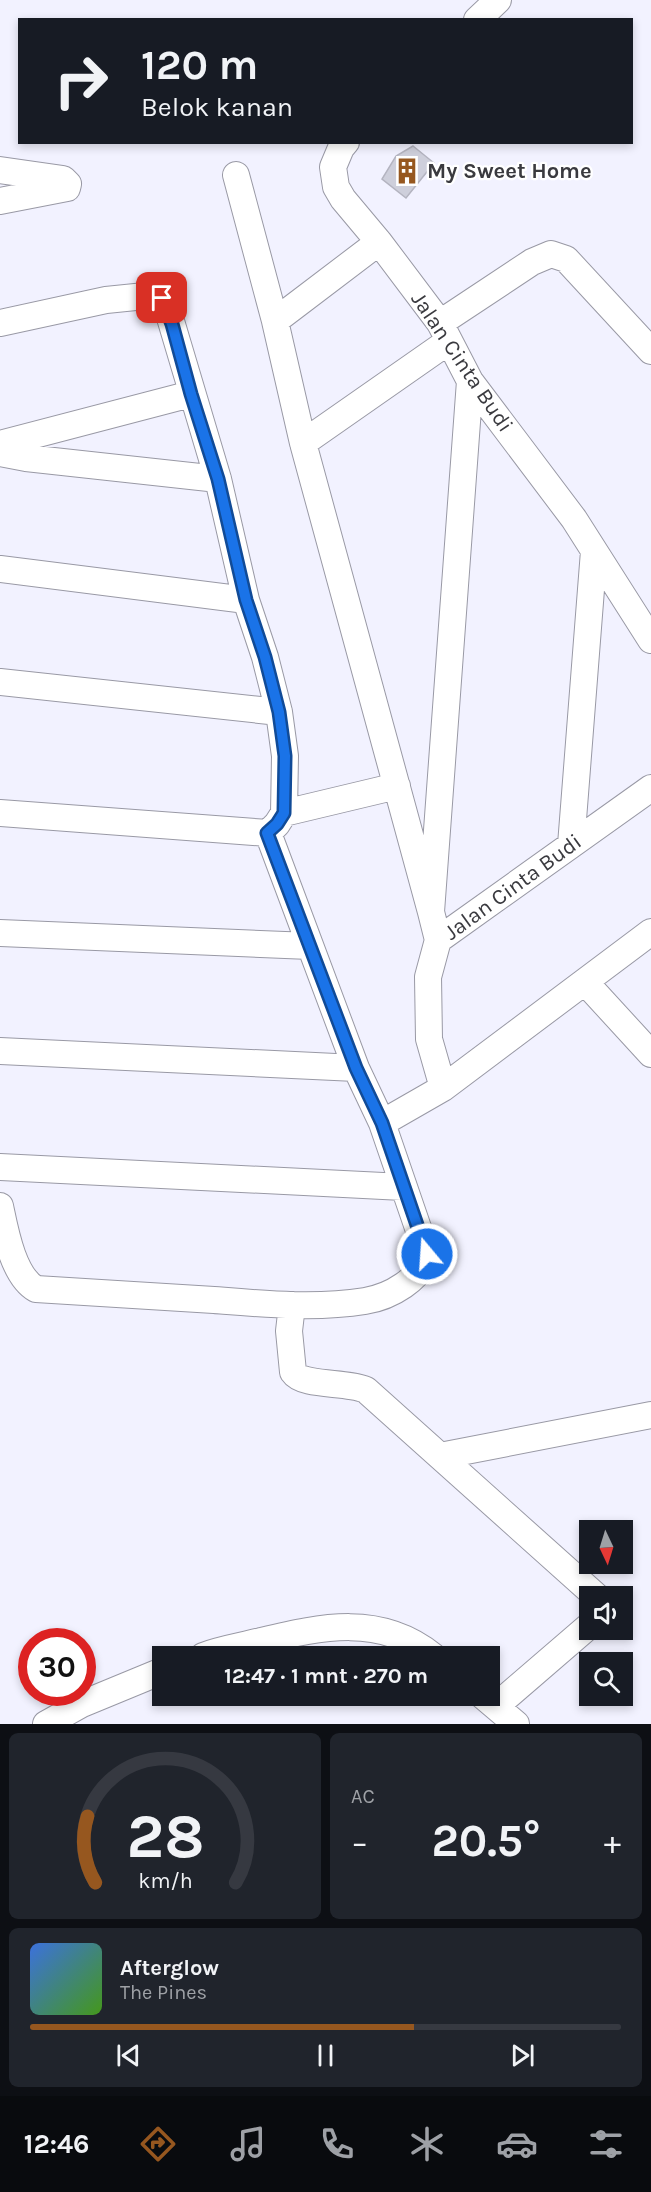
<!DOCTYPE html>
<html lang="id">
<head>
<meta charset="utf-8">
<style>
	:root { --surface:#171b24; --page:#20242c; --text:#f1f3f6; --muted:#9ea1a6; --line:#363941; --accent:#96571f }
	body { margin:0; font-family:Karla,sans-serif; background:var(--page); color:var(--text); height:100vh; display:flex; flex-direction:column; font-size:22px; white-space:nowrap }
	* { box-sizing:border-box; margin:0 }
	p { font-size:20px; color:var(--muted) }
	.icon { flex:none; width:33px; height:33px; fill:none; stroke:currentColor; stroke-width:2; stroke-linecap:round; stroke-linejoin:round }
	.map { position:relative; height:1724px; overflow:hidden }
	.drawer { display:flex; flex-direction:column; gap:9px; padding:9px; background:#0d0f14; flex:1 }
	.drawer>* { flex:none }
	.banner { position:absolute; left:18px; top:18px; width:615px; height:126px; border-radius:0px; box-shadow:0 3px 9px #0003; background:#171b24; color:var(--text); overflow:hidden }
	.needle { width:39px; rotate:176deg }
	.buttons { position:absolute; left:579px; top:1520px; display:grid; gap:12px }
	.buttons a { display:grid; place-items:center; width:54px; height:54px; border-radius:0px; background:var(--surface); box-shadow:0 3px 9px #0003; font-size:30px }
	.speed { position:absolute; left:18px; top:1628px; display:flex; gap:12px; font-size:30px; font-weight:700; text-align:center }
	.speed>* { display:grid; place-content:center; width:78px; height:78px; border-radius:50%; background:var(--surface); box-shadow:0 3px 9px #0003; line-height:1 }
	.speed .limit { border:9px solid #d22; background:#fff; color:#111 }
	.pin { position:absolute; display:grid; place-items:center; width:51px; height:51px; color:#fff; margin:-26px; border-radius:12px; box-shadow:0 3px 9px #0006 }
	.me { position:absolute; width:66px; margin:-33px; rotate:342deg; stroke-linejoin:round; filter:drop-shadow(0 0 4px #0008) }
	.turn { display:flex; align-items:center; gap:21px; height:126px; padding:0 24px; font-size:27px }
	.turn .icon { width:78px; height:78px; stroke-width:2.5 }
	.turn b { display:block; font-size:42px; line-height:51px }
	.big { font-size:45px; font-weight:700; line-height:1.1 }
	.drawer .widget { flex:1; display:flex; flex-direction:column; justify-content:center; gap:9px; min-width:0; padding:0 21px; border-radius:9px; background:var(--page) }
	.drawer .dial { align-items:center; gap:0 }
	.dial svg { height:156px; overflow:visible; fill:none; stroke:var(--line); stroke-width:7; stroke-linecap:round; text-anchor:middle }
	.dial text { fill:var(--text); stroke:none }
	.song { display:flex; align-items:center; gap:18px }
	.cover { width:72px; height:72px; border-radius:9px; background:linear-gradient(135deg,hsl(220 70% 55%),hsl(100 70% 35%)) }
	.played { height:6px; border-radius:3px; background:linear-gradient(90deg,var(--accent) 65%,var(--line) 65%) }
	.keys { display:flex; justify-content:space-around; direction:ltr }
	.heat { display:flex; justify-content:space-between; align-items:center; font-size:33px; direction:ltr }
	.drawer .tiles { flex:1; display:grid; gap:9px; grid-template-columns:1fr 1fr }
	.widget:last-child { grid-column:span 2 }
	.trip { position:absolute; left:152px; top:1646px; width:348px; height:60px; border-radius:0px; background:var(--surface); box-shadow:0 3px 9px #0003; font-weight:700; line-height:60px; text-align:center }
	.tab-bar { display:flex; height:96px; justify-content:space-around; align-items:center; background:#090b0e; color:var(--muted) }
	.tab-bar .icon { width:42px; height:42px }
	.tab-bar .selected { color:var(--accent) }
	.tab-bar b { font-size:27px; color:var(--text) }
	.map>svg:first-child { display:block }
</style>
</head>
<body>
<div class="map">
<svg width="651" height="1724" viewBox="0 0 651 1724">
	<rect width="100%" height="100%" fill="#f2f2ff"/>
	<path fill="#cecfdb" stroke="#b4b4c0" stroke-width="1.5" d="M413 146 434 163 406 198 382 179 396 156Z"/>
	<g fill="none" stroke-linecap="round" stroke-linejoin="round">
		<g stroke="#9999a5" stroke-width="28">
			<path id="minor" d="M477 20 498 0
				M346 142 341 148 333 167 336 187 343 199 379 242 440 323 470 381 574 519 651 640
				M0 170 63 179 68 184 67 188 0 201
				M236 175 275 321 303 443 431 912
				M275 321 379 242
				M0 323 106 300 155 295 165 301 218 479 246 600 265 657 279 712 285 756 284 813
				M440 323 532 262 551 254 566 259 651 351
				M303 443 449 341
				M0 444 191 394
				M0 453 26 458 218 479
				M0 569 246 600
				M0 682 279 712
				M0 813 268 833
				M571 845 594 551
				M0 933 310 946
				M438 940 431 912 470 381
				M585 982 651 1054
				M0 1051 356 1068
				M443 1088 429 1039 428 977 438 940 651 788
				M382 1123 356 1068 268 833 277 824 284 813 397 786
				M0 1167 403 1187
				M0 1206C5 1230 13 1276 36 1289 95 1293 155 1296 214 1300 264 1304 315 1309 365 1301 390 1297 422 1279 427 1254L382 1123 443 1088 651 932
				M292 1305 289 1331 293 1372C303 1387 347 1381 366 1390L596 1596
				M440 1456 651 1415
				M203 1656C221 1649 242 1646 261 1641 321 1627 380 1613 433 1656
				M482 1695 516 1724
				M496 1706 590 1625
				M46 1724 82 1704 162 1671"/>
		</g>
		<use href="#minor" stroke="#fff" stroke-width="26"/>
	</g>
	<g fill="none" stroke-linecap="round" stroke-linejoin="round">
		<g stroke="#114b97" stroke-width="15">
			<path id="route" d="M162 298 172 324 191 394 218 479 246 600 265 657 279 712 285 756 284 813 277 824 267 833 356 1068 382 1123 427 1254"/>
		</g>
		<use href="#route" stroke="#1a73e8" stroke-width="10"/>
	</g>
	<defs>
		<g id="building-bare" transform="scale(2.07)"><path d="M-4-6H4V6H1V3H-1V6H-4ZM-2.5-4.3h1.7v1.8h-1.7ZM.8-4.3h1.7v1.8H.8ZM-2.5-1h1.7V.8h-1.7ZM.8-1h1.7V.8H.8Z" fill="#96571f" stroke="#fff" stroke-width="2.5" paint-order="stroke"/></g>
	</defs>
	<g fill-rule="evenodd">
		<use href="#building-bare" x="407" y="171"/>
	</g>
	<g text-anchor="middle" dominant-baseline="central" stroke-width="4.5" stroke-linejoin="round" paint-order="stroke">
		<g font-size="22" font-weight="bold" fill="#3a3a3f" stroke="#fff" text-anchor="start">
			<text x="427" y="171">My Sweet Home</text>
		</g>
		<g font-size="22" fill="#3a3a3f" stroke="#fff">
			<text transform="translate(462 362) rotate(56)">Jalan Cinta Budi</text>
			<text transform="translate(513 887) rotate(-36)">Jalan Cinta Budi</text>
		</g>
	</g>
</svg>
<div class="buttons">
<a><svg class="needle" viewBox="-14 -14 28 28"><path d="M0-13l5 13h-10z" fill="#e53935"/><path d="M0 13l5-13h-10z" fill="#9ea1a6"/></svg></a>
<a><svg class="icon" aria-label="sound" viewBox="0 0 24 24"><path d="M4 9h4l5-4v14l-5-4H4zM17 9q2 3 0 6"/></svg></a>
<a><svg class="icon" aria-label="search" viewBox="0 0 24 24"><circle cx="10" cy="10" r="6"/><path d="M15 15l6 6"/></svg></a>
</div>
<div class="speed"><div class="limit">30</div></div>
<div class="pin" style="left:162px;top:298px;background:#d93025"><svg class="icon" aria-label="arrive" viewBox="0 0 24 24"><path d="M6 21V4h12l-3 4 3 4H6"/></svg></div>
<svg class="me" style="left:427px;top:1254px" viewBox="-20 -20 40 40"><circle r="17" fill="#1a73e8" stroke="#fff" stroke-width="3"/><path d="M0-11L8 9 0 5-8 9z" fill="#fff"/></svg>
<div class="trip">12:47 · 1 mnt · 270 m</div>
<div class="banner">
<div class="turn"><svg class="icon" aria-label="right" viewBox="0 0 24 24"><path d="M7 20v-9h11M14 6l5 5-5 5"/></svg><div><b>120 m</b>Belok kanan</div></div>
</div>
</div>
<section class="drawer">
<div class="tiles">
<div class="widget dial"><svg viewBox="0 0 100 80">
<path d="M14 69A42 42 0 1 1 86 69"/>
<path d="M14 69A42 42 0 0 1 10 35" stroke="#96571f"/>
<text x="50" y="56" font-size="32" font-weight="700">28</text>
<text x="50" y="72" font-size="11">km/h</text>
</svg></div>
<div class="widget"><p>AC</p>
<div class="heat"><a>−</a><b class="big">20.5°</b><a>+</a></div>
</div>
<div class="widget">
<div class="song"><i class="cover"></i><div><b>Afterglow</b><p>The Pines</p></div></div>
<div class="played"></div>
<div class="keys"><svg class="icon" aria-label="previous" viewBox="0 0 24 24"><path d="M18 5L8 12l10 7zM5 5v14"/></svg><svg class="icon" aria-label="pause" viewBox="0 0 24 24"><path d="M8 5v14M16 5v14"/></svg><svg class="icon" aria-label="next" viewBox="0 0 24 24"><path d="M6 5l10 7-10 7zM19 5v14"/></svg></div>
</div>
</div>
</section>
<nav class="tab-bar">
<b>12:46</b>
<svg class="icon selected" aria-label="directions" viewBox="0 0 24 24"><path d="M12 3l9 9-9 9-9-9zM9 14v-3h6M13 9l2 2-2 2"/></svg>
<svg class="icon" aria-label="music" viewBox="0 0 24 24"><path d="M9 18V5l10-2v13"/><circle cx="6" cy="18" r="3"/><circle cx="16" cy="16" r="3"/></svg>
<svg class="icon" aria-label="phone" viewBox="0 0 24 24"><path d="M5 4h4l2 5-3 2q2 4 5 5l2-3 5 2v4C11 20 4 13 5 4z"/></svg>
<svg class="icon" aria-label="climate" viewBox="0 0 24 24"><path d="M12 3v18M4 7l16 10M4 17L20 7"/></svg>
<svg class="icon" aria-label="car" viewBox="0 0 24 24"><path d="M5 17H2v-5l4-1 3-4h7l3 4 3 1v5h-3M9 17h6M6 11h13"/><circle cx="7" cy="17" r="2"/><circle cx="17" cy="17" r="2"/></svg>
<svg class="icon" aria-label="filters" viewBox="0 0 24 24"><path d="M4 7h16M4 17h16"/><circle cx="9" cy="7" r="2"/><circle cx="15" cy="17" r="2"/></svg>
</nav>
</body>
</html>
